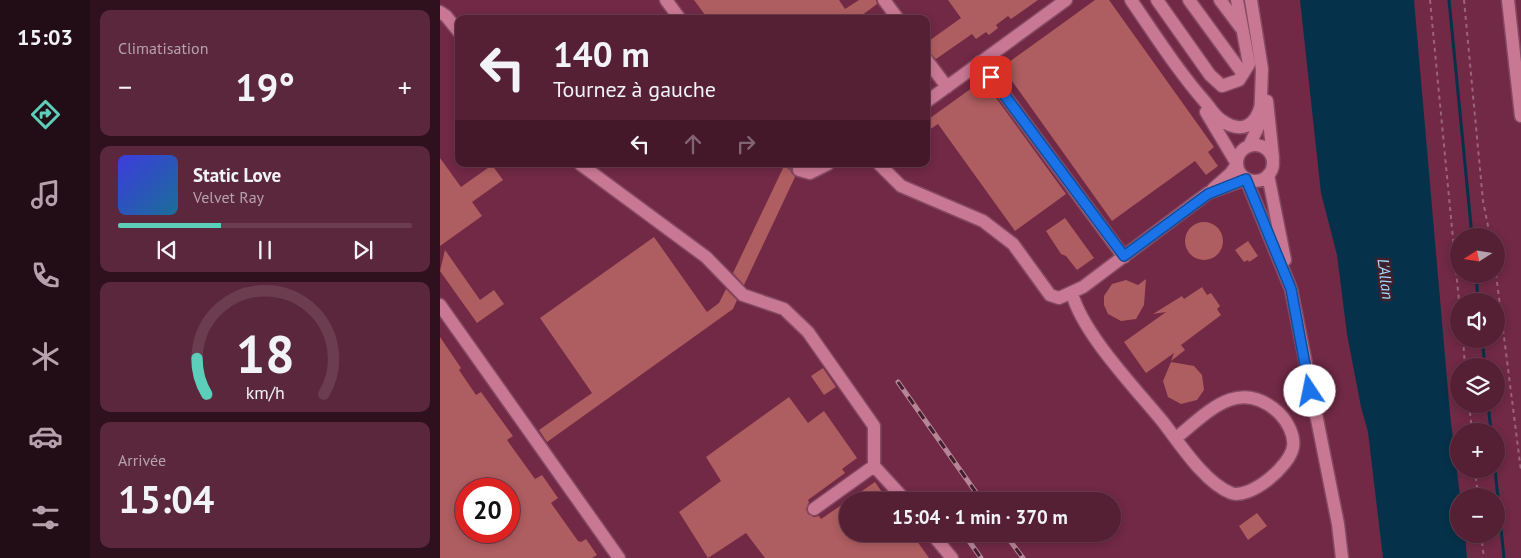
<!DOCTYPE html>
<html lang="fr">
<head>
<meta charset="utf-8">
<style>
	:root { --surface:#551f34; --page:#5b273c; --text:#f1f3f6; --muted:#b6a2ac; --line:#6b3d4f; --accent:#5dceb9 }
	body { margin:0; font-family:"PT Sans",sans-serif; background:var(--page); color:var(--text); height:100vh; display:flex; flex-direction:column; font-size:19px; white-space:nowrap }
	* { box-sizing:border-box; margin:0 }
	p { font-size:16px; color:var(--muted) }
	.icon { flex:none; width:28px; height:28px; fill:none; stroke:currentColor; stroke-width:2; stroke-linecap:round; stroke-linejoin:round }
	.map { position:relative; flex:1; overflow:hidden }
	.details { display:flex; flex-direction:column; gap:10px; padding:10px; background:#2f111d; width:350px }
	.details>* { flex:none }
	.top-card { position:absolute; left:15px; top:15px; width:475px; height:152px; border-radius:10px; box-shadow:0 2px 8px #0003,0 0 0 1px var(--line); background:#551f34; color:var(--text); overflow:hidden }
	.needle { width:32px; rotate:258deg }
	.tools { position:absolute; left:1010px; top:228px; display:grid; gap:10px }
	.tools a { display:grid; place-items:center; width:55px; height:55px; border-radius:50%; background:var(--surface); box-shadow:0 2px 8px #0003,0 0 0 1px var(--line); font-size:25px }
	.speed { position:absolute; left:15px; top:478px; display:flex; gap:10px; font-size:25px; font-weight:700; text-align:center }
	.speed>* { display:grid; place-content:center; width:65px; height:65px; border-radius:50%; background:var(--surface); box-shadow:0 2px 8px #0003,0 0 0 1px var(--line); line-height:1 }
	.speed .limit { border:8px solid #d22; background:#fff; color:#111 }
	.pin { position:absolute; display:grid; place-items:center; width:42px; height:42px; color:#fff; margin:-21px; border-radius:10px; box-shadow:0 2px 8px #0006 }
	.me { position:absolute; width:55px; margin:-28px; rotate:349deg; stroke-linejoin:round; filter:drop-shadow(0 0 4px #0008) }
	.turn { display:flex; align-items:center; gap:18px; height:105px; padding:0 15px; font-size:22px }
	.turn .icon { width:65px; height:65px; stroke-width:2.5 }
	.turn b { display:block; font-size:35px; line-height:42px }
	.lanes { display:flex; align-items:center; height:48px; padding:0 15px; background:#0003; justify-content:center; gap:25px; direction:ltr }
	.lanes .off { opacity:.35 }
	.big { font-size:38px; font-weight:700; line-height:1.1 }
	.details .card { flex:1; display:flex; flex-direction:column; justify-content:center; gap:8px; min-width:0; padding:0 18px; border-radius:10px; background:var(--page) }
	.details .dial { align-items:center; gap:0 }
	.dial svg { height:130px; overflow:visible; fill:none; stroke:var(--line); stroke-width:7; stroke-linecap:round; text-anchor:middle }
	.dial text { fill:var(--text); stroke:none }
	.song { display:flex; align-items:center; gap:15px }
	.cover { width:60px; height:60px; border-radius:8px; background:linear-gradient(135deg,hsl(240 70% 55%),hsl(200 70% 35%)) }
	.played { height:5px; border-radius:2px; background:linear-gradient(90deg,var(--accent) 35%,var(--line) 35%) }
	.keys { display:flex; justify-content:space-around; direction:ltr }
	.heat { display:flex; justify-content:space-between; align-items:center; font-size:28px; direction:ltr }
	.trip { position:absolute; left:399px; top:492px; width:282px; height:50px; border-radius:25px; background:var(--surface); box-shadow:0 2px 8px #0003,0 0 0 1px var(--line); font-weight:700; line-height:50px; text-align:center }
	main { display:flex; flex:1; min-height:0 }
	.dock { display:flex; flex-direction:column; width:90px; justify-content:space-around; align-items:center; background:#220c15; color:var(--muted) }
	.dock .icon { width:35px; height:35px }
	.dock .selected { color:var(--accent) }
	.dock b { font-size:22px; color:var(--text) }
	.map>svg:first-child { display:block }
</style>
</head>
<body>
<main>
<nav class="dock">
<b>15:03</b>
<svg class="icon selected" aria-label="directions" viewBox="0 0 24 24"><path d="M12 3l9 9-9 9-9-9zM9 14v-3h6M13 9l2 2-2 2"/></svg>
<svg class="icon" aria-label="music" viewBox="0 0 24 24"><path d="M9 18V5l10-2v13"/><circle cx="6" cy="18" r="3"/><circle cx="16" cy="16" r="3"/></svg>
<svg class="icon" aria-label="phone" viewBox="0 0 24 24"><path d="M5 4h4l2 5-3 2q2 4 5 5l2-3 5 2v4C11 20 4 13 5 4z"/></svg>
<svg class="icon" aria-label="climate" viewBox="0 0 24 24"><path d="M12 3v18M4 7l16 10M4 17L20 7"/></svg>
<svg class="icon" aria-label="car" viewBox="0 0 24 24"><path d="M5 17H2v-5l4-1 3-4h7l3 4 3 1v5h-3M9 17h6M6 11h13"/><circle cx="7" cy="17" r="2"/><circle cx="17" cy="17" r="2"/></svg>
<svg class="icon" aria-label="filters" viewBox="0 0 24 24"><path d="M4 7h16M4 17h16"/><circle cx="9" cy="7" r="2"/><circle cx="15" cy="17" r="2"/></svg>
</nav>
<section class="details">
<div class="card"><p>Climatisation</p>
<div class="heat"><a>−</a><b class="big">19°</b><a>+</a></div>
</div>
<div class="card">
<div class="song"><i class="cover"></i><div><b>Static Love</b><p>Velvet Ray</p></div></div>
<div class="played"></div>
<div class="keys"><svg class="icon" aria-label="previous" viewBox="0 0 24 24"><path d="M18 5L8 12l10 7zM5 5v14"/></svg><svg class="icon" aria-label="pause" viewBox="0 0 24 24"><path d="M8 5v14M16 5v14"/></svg><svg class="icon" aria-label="next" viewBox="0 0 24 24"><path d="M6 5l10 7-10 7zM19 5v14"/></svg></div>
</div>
<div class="card dial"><svg viewBox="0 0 100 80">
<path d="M14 69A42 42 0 1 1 86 69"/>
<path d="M14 69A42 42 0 0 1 8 47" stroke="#5dceb9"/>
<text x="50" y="56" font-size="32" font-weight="700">18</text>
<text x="50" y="72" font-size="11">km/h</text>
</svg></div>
<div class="card"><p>Arrivée</p><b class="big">15:04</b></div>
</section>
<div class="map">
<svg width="1081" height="558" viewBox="0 0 1081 558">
	<rect width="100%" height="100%" fill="#712945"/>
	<path fill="#05324a" d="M860 0H974L1010 414 1020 496 1019 534H1025L1027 558H943L928 432 921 407 907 334 897 255 881 193Z"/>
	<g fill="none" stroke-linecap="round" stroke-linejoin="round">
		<path stroke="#05324a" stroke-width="3" d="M1009 0 1032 236
			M1036 274 1038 301
			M1042 339 1045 366
			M1048 404 1051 431
			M1055 469 1064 558"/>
	</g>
	<path fill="#ae5d60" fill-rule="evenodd" d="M254 0H399L405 9 419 0H436L437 4 417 19H268Z
		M508 0H598L571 19 568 16 556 25 558 28 549 35 546 32 536 39 532 34 496 59 486 51V43L521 18Z
		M655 0H669L774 147 768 152 778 166 766 175 755 161 672 221 562 67Z
		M543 80 626 194 575 231 498 124 486 132V121Z
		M0 158 21 187 52 165 63 180 32 202 42 216 0 246Z
		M345 164H354L351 172 355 177 304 285 293 273Z
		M625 218 654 258 637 270 626 256 621 254 606 231Z
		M745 241a19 19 0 1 1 38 0a19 19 0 1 1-38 0Z
		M214 237 267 312 279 303 286 289 297 300 293 309 107 442 99 430 152 393 100 318Z
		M808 241 818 256 809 262 808 260 804 262 795 250Z
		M5 250 40 300 54 290 64 304 37 323 0 271Z
		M706 279 704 305 696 319 681 321 668 314 664 305V296L672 284 686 280 698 285Z
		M762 287 767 295 771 293 780 306 777 309 781 315 741 345 745 350 731 361 734 353 706 373 684 342 726 312 713 314 742 296 744 299Z
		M0 337 21 368 19 370 36 395 41 392 73 436 67 440 95 479 102 475 118 498 111 503 138 541 141 542 146 539 157 555 152 558H0ZM26 489H69V531H26Z
		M731 362 754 366 762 375 764 390 757 400 741 404 728 397 723 381Z
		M383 368 396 387 384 395 371 376Z
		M349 397 368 423 384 411 417 458 402 469 405 473 368 500 369 502 366 509 368 514 374 517 379 516 381 519 435 482 448 501H408V534H472L489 558H325L306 533 268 558 239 512 281 481 266 457Z
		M817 513 827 526 808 540 799 526Z"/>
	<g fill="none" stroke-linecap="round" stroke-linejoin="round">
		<path stroke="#86445d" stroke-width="12" stroke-dasharray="12 6" stroke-linecap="butt" d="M351 164 359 170"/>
		<g stroke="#854a63" stroke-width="15">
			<path id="minor" d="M226 0 240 19
				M444 0 458 19
				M691 0C715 35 738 71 766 103 770 108 775 116 781 120 801 134 815 127 821 105
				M717 0 770 75 782 86 799 80 809 64 797 0
				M749 0 803 74
				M780 0 801 28
				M1068 0 1081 116
				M0 12 6 16 19 32
				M486 59 507 87
				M540 62 684 257
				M827 101 833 158
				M486 102 626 0
				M766 112 797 164 791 173 773 189
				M797 163a18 18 0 1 1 36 0a18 18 0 1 1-36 0Z
				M809 146 820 123 822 69 811 0
				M140 164 266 257 303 295 344 309 368 332 434 426V466L466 501
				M439 164 461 186 543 221 573 244 610 295 619 298 643 287 768 193 806 179 851 289 898 524 902 558
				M359 170 370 173 388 164
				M828 175 845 260
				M632 293C642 333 696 389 723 422 740 444 765 483 791 493 810 500 850 466 853 447 855 435 847 421 839 413 799 376 768 412 736 438
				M0 305 179 558
				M374 509 434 466
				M492 534 512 558"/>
		</g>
		<path stroke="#9d6378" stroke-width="2" stroke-dasharray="4 4" stroke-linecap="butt" d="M990 0 1019 301
			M1024 0 1043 201 1050 236
			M1056 274 1081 471
			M1023 339 1025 366
			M1029 404 1032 431
			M1035 469 1038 496
			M1041 534 1044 558"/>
		<use href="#minor" stroke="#c97893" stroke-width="12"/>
		<g stroke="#b68596" stroke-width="5">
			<path id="rail" d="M458 382 542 501
				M524 534 541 558
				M565 534 583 558"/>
		</g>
		<use href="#rail" stroke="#41202c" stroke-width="3" stroke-dasharray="9" stroke-linecap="butt"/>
	</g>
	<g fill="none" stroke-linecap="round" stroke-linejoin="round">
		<g stroke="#114b97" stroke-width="12">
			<path id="route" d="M551 77 684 256 768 194 806 179 851 289 870 391"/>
		</g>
		<use href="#route" stroke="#1a73e8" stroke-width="9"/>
	</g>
	<g text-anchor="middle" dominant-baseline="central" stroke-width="5" stroke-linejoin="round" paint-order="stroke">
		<g font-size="16" font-style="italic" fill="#a4dafe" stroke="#41202c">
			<text transform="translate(946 279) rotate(83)">L'Allan</text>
		</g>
	</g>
</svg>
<div class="tools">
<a><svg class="needle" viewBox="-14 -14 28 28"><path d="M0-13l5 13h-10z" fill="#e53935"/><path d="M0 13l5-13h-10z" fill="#b6a2ac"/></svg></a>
<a><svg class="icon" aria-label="sound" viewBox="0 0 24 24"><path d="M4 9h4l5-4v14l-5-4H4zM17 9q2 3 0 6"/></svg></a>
<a><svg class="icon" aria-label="layers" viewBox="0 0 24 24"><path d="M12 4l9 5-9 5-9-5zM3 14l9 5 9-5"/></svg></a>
<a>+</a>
<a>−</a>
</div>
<div class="speed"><div class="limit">20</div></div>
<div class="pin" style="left:551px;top:77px;background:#d93025"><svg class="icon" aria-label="arrive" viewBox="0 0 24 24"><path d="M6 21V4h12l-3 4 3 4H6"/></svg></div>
<svg class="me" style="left:870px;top:391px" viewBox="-20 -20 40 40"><circle r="19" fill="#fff"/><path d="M0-13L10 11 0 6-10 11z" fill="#1a73e8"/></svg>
<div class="trip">15:04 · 1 min · 370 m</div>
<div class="top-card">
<div class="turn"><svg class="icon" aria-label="left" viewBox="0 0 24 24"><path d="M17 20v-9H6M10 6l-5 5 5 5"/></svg><div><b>140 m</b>Tournez à gauche</div></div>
<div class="lanes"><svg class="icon" aria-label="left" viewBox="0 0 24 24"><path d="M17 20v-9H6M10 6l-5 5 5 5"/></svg><svg class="icon off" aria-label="ahead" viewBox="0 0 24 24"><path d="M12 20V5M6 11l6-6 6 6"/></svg><svg class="icon off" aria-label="right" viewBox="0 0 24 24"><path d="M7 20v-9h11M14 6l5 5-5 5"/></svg></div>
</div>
</div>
</main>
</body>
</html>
